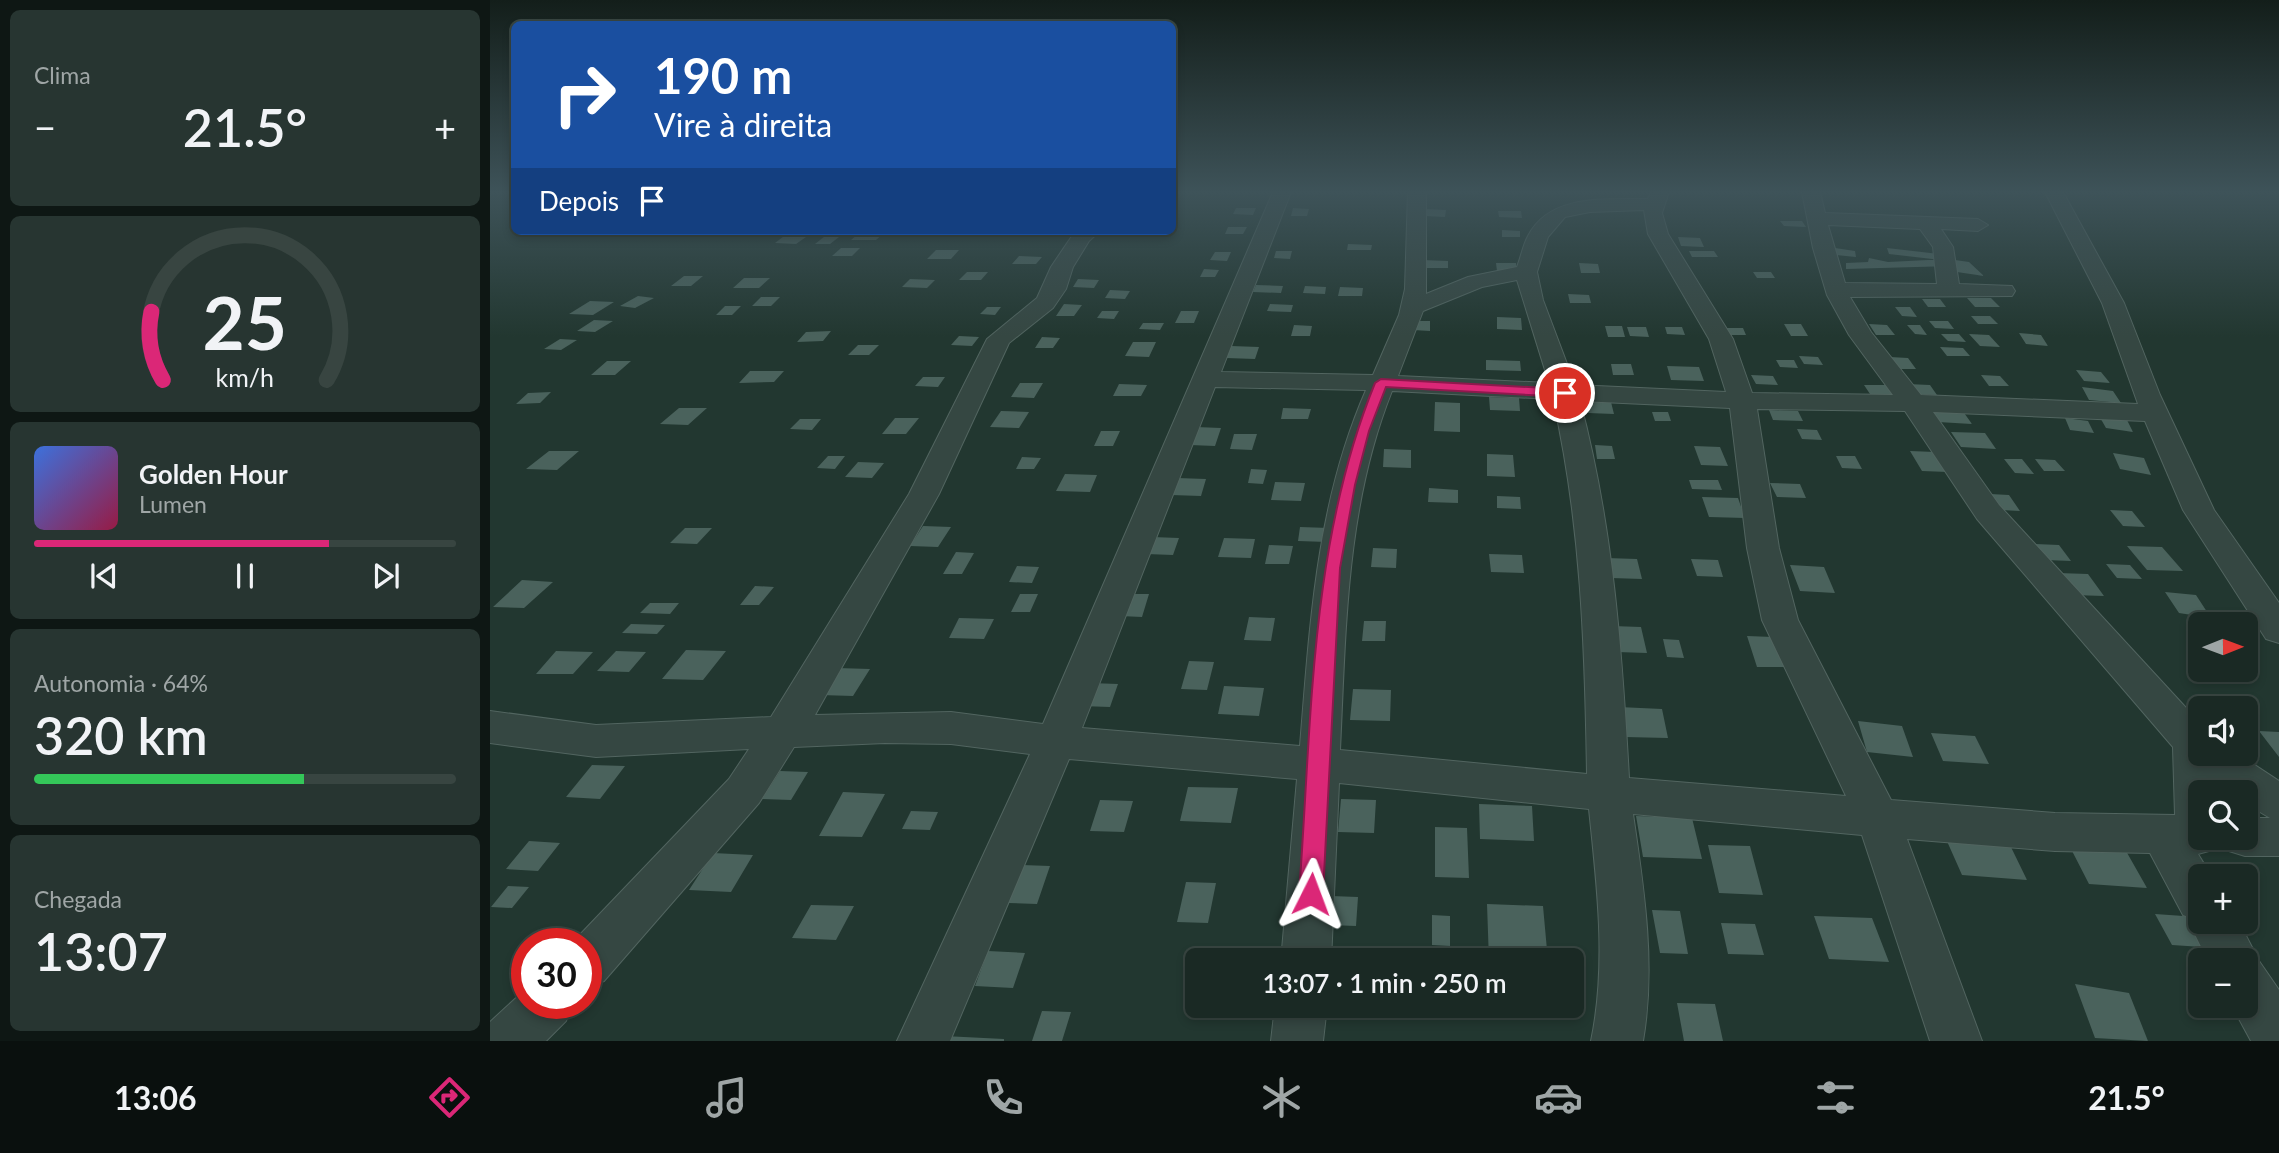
<!DOCTYPE html>
<html lang="pt">
<head>
<meta charset="utf-8">
<style>
	:root { --surface:#1a2924; --page:#273531; --text:#f1f3f6; --muted:#9fa6a6; --line:#384541; --accent:#db2777 }
	body { margin:0; font-family:Lato,sans-serif; background:var(--page); color:var(--text); height:100vh; display:flex; flex-direction:column; font-size:26px; white-space:nowrap }
	* { box-sizing:border-box; margin:0 }
	p { font-size:23px; color:var(--muted) }
	.icon { flex:none; width:38px; height:38px; fill:none; stroke:currentColor; stroke-width:2; stroke-linecap:round; stroke-linejoin:round }
	.map { position:relative; flex:1; overflow:hidden }
	.side { display:flex; flex-direction:column; gap:10px; padding:10px; background:#0e1714; width:490px }
	.side>* { flex:none }
	.top-card { position:absolute; left:21px; top:21px; width:665px; height:214px; border-radius:10px; box-shadow:0 4px 10px #0003,0 0 0 2px var(--line); background:#1a4fa0; color:#fff; overflow:hidden }
	.needle { width:46px; rotate:89deg }
	.tools { position:absolute; left:1698px; top:612px; display:grid; gap:14px }
	.tools a { display:grid; place-items:center; width:70px; height:70px; border-radius:10px; background:var(--surface); box-shadow:0 4px 10px #0003,0 0 0 2px var(--line); font-size:35px }
	.speed { position:absolute; left:21px; top:928px; display:flex; gap:14px; font-size:35px; font-weight:700; text-align:center }
	.speed>* { display:grid; place-content:center; width:91px; height:91px; border-radius:50%; background:var(--surface); box-shadow:0 4px 10px #0003,0 0 0 2px var(--line); line-height:1 }
	.speed .limit { border:10px solid #d22; background:#fff; color:#111 }
	.pin { position:absolute; display:grid; place-items:center; width:60px; height:60px; color:#fff; margin:-30px; border:4px solid #fff; border-radius:50%; box-shadow:0 2px 7px #0007 }
	.me { position:absolute; width:77px; margin:-38px; rotate:3deg; stroke-linejoin:round; filter:drop-shadow(0 0 5px #0008) }
	.turn { display:flex; align-items:center; gap:24px; height:147px; padding:0 28px; font-size:32px }
	.turn .icon { width:91px; height:91px; stroke-width:2.5 }
	.turn b { display:block; font-size:49px; line-height:60px }
	.then { display:flex; align-items:center; height:66px; padding:0 28px; background:#0003; gap:14px; font-size:26px }
	.big { font-size:52px; font-weight:600; line-height:1.1 }
	.side .widget { flex:1; display:flex; flex-direction:column; justify-content:center; gap:10px; min-width:0; padding:0 24px; border-radius:10px; background:var(--page) }
	.side .dial { align-items:center; gap:0 }
	.dial svg { height:182px; overflow:visible; fill:none; stroke:var(--line); stroke-width:7; stroke-linecap:round; text-anchor:middle }
	.dial text { fill:var(--text); stroke:none }
	.song { display:flex; align-items:center; gap:21px }
	.cover { width:84px; height:84px; border-radius:10px; background:linear-gradient(135deg,hsl(220 70% 55%),hsl(340 70% 35%)) }
	.played { height:7px; border-radius:4px; background:linear-gradient(90deg,var(--accent) 70%,var(--line) 70%) }
	.keys { display:flex; justify-content:space-around; direction:ltr }
	.heat { display:flex; justify-content:space-between; align-items:center; font-size:38px; direction:ltr }
	.charge { height:10px; border-radius:5px; background:linear-gradient(90deg,#34c759 64%,var(--line) 0) }
	.trip { position:absolute; left:695px; top:948px; width:399px; height:70px; border-radius:10px; background:var(--surface); box-shadow:0 4px 10px #0003,0 0 0 2px var(--line); font-weight:600; line-height:70px; text-align:center }
	.tab-bar { display:flex; height:112px; justify-content:space-around; align-items:center; background:#0a100e; color:var(--muted) }
	.tab-bar .icon { width:49px; height:49px }
	.tab-bar .selected { color:var(--accent) }
	.tab-bar b { font-size:32px; color:var(--text) }
	main { display:flex; flex:1; min-height:0 }
	.map>svg:first-child { display:block }
</style>
</head>
<body>
<main>
<section class="side">
<div class="widget"><p>Clima</p>
<div class="heat"><a>−</a><b class="big">21.5°</b><a>+</a></div>
</div>
<div class="widget dial"><svg viewBox="0 0 100 80">
<path d="M14 69A42 42 0 1 1 86 69"/>
<path d="M14 69A42 42 0 0 1 9 39" stroke="#db2777"/>
<text x="50" y="56" font-size="32" font-weight="700">25</text>
<text x="50" y="72" font-size="11">km/h</text>
</svg></div>
<div class="widget">
<div class="song"><i class="cover"></i><div><b>Golden Hour</b><p>Lumen</p></div></div>
<div class="played"></div>
<div class="keys"><svg class="icon" aria-label="previous" viewBox="0 0 24 24"><path d="M18 5L8 12l10 7zM5 5v14"/></svg><svg class="icon" aria-label="pause" viewBox="0 0 24 24"><path d="M8 5v14M16 5v14"/></svg><svg class="icon" aria-label="next" viewBox="0 0 24 24"><path d="M6 5l10 7-10 7zM19 5v14"/></svg></div>
</div>
<div class="widget"><p>Autonomia · 64%</p><b class="big">320 km</b><div class="charge"></div></div>
<div class="widget"><p>Chegada</p><b class="big">13:07</b></div>
</section>
<div class="map">
<svg width="1789" height="1041" viewBox="0 0 1789 1041">
	<rect width="100%" height="100%" fill="#223730"/>
	<path fill="#4a625c" d="M746 208H766L763 215 743 214Z
		M803 208 819 209 817 216H801Z
		M935 209 956 210 955 217 935 216Z
		M1008 211H1031L1032 218 1009 217Z
		M1290 221H1312L1316 227 1294 226Z
		M738 227H757L753 234H735Z
		M1012 230 1030 231V237H1012Z
		M368 234H393L386 240H361Z
		M294 236 316 237 306 244 285 243Z
		M335 236 349 237 340 244H325Z
		M1188 237 1210 238 1214 247 1191 246Z
		M858 244 882 245 881 250H857Z
		M351 248H370L362 256H342Z
		M1345 248 1365 251 1366 257 1346 255Z
		M1397 248 1449 254 1451 260 1399 254Z
		M446 250H469L461 259H437Z
		M786 251H802L800 259 784 258Z
		M1199 251H1224L1228 257H1202Z
		M725 252H741L737 261 720 260Z
		M529 256 552 257 546 264H522Z
		M1379 258 1398 262 1458 259 1479 262 1494 276 1467 272 1461 266 1356 269V263L1378 262Z
		M932 260 958 261V268H931Z
		M1006 263H1026L1027 272 1007 271Z
		M1089 263 1108 264 1110 273H1091Z
		M714 269 729 270 725 277H710Z
		M477 272H498L491 280H469Z
		M1263 272H1281L1285 278H1267Z
		M194 276H213L201 286H181Z
		M254 278H280L269 288H243Z
		M420 279 445 280 437 288 412 287Z
		M588 279 609 280 604 288 583 287Z
		M766 285 793 286 791 293 763 292Z
		M815 286 836 287 835 294 813 293Z
		M850 287 873 288 872 296H848Z
		M620 290 640 291 635 299 615 298Z
		M1078 294 1099 295 1101 303H1080Z
		M148 296 164 298 145 308 130 306Z
		M271 297H290L281 306H262Z
		M1477 298H1501L1510 307H1485Z
		M1432 299H1450L1456 307H1438Z
		M100 301 124 302 103 315 79 314Z
		M574 304 592 305 584 316H566Z
		M780 304 803 305 801 312 777 311Z
		M235 306H251L242 315H226Z
		M497 307H511L505 315 490 314Z
		M1405 307H1420L1427 317 1412 316Z
		M612 311H629L624 319 607 318Z
		M691 311H709L704 323H685Z
		M1481 316H1500L1508 324H1488Z
		M1007 317 1031 318 1032 330 1007 329Z
		M104 320 123 321 105 332 87 331Z
		M923 321H940V331L923 330Z
		M1439 321H1458L1464 329 1445 328Z
		M653 323H674L670 330 649 329Z
		M1294 324H1311L1318 336H1301Z
		M1379 324 1397 325 1405 335H1386Z
		M804 325 822 326 820 336H801Z
		M1417 325H1430L1437 335 1425 334Z
		M1115 326H1132L1135 337H1118Z
		M1137 327H1156L1159 337 1140 336Z
		M1175 327H1192L1195 335 1177 334Z
		M1236 328H1253L1256 335H1240Z
		M341 331 333 341 307 342 316 332Z
		M1529 333 1551 335 1558 346 1536 344Z
		M1451 334H1469L1476 342 1458 341Z
		M1479 334 1499 335 1510 347 1490 346Z
		M469 336 489 337 482 346 461 345Z
		M552 337 570 338 563 348H545Z
		M70 339 87 340 71 350 54 349Z
		M643 342H666L659 357 635 356Z
		M368 345H389L379 355H358Z
		M741 346 769 347 765 359 736 358Z
		M1450 347 1473 348 1480 356H1457Z
		M1309 356 1328 357 1333 365 1314 364Z
		M1400 357 1418 358 1426 369H1408Z
		M996 360 1030 361 1031 371 996 370Z
		M1286 360H1304L1308 368 1290 367Z
		M117 361H141L125 375H101Z
		M1121 364H1141L1144 375H1123Z
		M1177 366 1209 367 1214 381 1181 380Z
		M1586 370 1611 372 1620 383 1594 381Z
		M260 371H294L284 382 249 383Z
		M1261 375 1283 376 1288 385 1266 384Z
		M1491 375 1510 376 1519 386H1499Z
		M433 377H455L448 387 425 386Z
		M530 383H553L544 398 521 397Z
		M629 384 657 385 651 396H623Z
		M1417 384 1440 385 1447 395 1424 394Z
		M1374 385H1400L1408 398 1382 397Z
		M1592 387 1623 391 1631 403 1599 400Z
		M61 392 50 403 26 404 38 393Z
		M999 397 1029 398 1030 411 1000 410Z
		M1096 401 1121 402 1124 414 1098 413Z
		M945 402 970 403V432L944 431Z
		M189 408H217L198 425 170 424Z
		M793 408 821 409 818 419H791Z
		M1439 409 1472 410 1482 424 1448 422Z
		M1279 410 1308 411 1313 421 1283 420Z
		M511 411 539 412 529 428 500 427Z
		M1162 412H1178L1181 421H1165Z
		M1608 414 1636 418 1643 432 1616 428Z
		M405 418H429L416 434H392Z
		M1575 418 1598 421 1604 433 1580 430Z
		M310 419H331L322 430 300 429Z
		M706 427 731 428 725 446 700 445Z
		M1307 429 1327 430 1332 440 1312 439Z
		M611 431H630L623 446H604Z
		M1461 432 1495 433 1506 449 1471 447Z
		M744 434H767L762 450 740 449Z
		M1105 445 1122 446 1125 459H1107Z
		M1204 446 1230 447 1238 466 1211 465Z
		M894 449 921 450V468L893 467Z
		M59 451H89L67 470 36 469Z
		M1420 451 1445 452 1458 472 1432 471Z
		M1623 453 1654 458 1661 475 1630 469Z
		M997 454 1023 455 1025 477 997 476Z
		M338 456H355L345 469 327 468Z
		M1346 456H1365L1372 469 1352 468Z
		M532 457 551 458 544 469H526Z
		M1514 459H1532L1544 474 1525 473Z
		M1545 459 1565 460 1575 471H1554Z
		M368 462 394 463 382 478 355 477Z
		M761 469 777 470 773 484 758 483Z
		M575 474 607 475 600 492 566 491Z
		M687 478 716 479 711 496 681 495Z
		M1199 480H1228L1232 490 1202 489Z
		M785 482 815 483 811 501 781 500Z
		M1280 483 1310 484 1316 498 1287 497Z
		M939 488 968 490V503L938 502Z
		M1500 494 1519 495 1530 511 1511 510Z
		M1007 496 1030 497 1031 509 1007 508Z
		M1212 497 1248 498 1255 518 1219 517Z
		M1620 510 1642 511 1655 527 1633 526Z
		M433 526 461 527 448 547 420 546Z
		M810 527 839 528 837 542 808 541Z
		M195 528H222L207 544 180 543Z
		M662 537 689 538 683 555 656 554Z
		M734 538 765 539 761 558 728 557Z
		M1545 544 1569 545 1581 561 1556 560Z
		M779 545 803 546 799 564H775Z
		M1637 546 1672 547 1693 571 1657 570Z
		M883 548 907 549 906 568 881 567Z
		M466 552 484 553 472 574H453Z
		M999 554 1032 555 1034 573 1001 572Z
		M1116 558 1147 559 1152 579 1121 578Z
		M1201 559 1228 560 1233 577 1207 576Z
		M1616 564 1640 565 1652 579 1627 578Z
		M1300 565 1334 567 1345 593 1310 591Z
		M527 566 549 567 542 583 519 582Z
		M1568 573 1598 574 1614 596 1583 595Z
		M32 580 63 582 34 608 3 607Z
		M265 586 284 587 269 605H250Z
		M1675 592 1706 595 1721 618 1689 613Z
		M530 594H548L540 612H521Z
		M638 594H659L652 617 630 616Z
		M160 603H189L180 614 150 613Z
		M759 617 785 618 781 641 754 640Z
		M469 618 504 619 494 639 459 638Z
		M874 621H896L895 641H872Z
		M141 624 175 625 167 634 132 633Z
		M1122 626 1151 627 1157 653 1127 652Z
		M1257 636 1283 637 1295 667H1267Z
		M1173 639 1189 640 1194 658 1177 657Z
		M196 650 236 651 213 680 172 679Z
		M66 651 103 652 83 674H46Z
		M126 651 156 652 139 672 107 671Z
		M1755 659 1767 675 1742 672 1755 670Z
		M699 661 724 662 717 690 691 689Z
		M347 668 380 669 363 696 330 695Z
		M600 683 628 684 620 707 591 706Z
		M734 686 774 688 769 716 728 714Z
		M863 689 901 690 900 721 860 720Z
		M1129 707 1172 709 1178 738 1135 737Z
		M1368 721 1412 726 1423 757 1377 752Z
		M1769 731 1789 732V757Z
		M1441 733 1485 736 1499 764 1453 761Z
		M102 765 135 766 110 799 76 797Z
		M290 771 318 772 301 800 272 799Z
		M698 787 748 788 741 823 690 821Z
		M353 792 395 794 372 837 329 836Z
		M851 799 886 800 884 833 848 832Z
		M610 800 643 801 634 832 600 831Z
		M989 804 1042 806 1044 841 990 839Z
		M421 811 448 812 440 830 412 829Z
		M1146 816 1202 818 1212 859 1153 857Z
		M945 827 977 828 979 878 945 877Z
		M1456 839 1519 843 1537 880 1472 875Z
		M39 841 70 843 48 871 16 869Z
		M1218 845 1260 846 1273 895 1229 893Z
		M1580 847 1636 851 1657 888 1599 884Z
		M223 853 263 855 241 892 199 890Z
		M532 865 560 866 547 904 518 903Z
		M696 882 726 883 718 923 687 922Z
		M18 886 39 887 22 908 1 907Z
		M841 896 868 897 866 926 839 925Z
		M997 904 1053 906 1058 961H999Z
		M321 905 364 906 346 940 302 938Z
		M1162 910 1190 911 1198 954 1170 953Z
		M1665 914 1708 917 1727 948 1682 945Z
		M942 915 960 916V946L942 945Z
		M1324 916 1382 918 1399 962 1339 959Z
		M1231 923 1265 924 1274 955 1238 954Z
		M498 951 535 953 523 988 485 986Z
		M1585 984 1639 993 1658 1041 1605 1038Z
		M1187 1003 1225 1004 1233 1041H1194Z
		M552 1011 581 1012 572 1041H542Z
		M454 1036 514 1039V1041H452Z"/>
	<g fill="none" stroke-linecap="round" stroke-linejoin="round">
		<g stroke="#526560" stroke-width="2">
			<path id="minor" d="M783 192H801L731 372 883 375 909 315 915 289 918 192H936V294L978 277 1027 267C1031 257 1033 245 1038 236 1060 193 1117 200 1158 199L1161 192H1179L1172 213 1178 234 1243 339 1262 393 1403 395 1359 335 1337 295 1323 248 1312 192H1330L1335 213 1488 219 1498 225 1488 231 1451 229 1463 247 1469 284 1522 286 1525 291 1522 296 1360 297 1381 332 1431 395 1648 404 1612 303 1555 192H1573L1634 303 1670 395 1724 510 1789 603V643L1776 639 1693 510 1655 421 1443 412 1509 505 1710 723V754H1748L1789 781V856H1755L1739 851 1733 838H1755V818H1780L1755 803V793H1740L1726 783 1727 793H1710V838H1731L1726 849 1708 854 1722 877H1710V922H1749L1769 961 1789 990V1041H1761L1742 1006H1755V961H1718L1699 922 1701 918 1693 915 1660 853 1565 851 1417 839 1492 1041H1440L1372 835 1143 814C1154 889 1166 966 1153 1041H1101C1117 965 1107 886 1099 809L849 783 841 961H791L807 779 579 759 460 1041H407L540 754 461 744 395 743 304 747 269 803 114 981 96 988V943H82L239 779 259 749 106 757 0 743V711L106 725 281 717 419 494 497 339 547 298 561 267 584 233 610 231 599 241 583 267 576 289 563 308 519 343 449 494 325 715 461 712 553 724ZM1154 210 1158 234 1219 339 1236 392 1085 385 1053 300 1047 272 1058 237 1075 217 1100 212ZM1338 225 1430 229 1443 247 1447 284 1355 283ZM1027 280 1059 383 908 376 933 311 992 287ZM725 387 876 390C826 504 820 624 810 746L592 728ZM902 391 1063 399C1091 523 1095 647 1097 774L850 750C856 627 856 506 902 391ZM1090 401 1240 408 1257 548 1272 620 1356 796 1139 778C1132 650 1123 525 1090 401ZM1267 409 1415 411 1487 519 1683 747 1685 815 1565 813 1401 800 1308 620 1289 548Z
				M37 988V1003H83L76 1021 56 1041H0V1022Z
				M785 1006H837L833 1041H781Z"/>
		</g>
		<use href="#minor" fill="#354742" fill-rule="evenodd"/>
	</g>
	<linearGradient id="sky" x2="0" y2="1"><stop stop-color="#131e1a"/><stop offset="0.57" stop-color="#3e5359"/><stop offset="1" stop-color="#3e5359" stop-opacity="0"/></linearGradient>
	<rect width="1789" height="337" fill="url(#sky)"/>
	<path fill="#db2777" stroke="#8e194d" stroke-width="2" d="M891 379 1075 389 1082 393 1075 397 896 387 879 431 865 485 850 568 833 894 830 902 821 905 813 902 809 894C822 722 819 544 885 383Z"/>
</svg>
<div class="tools">
<a><svg class="needle" viewBox="-14 -14 28 28"><path d="M0-13l5 13h-10z" fill="#e53935"/><path d="M0 13l5-13h-10z" fill="#9fa6a6"/></svg></a>
<a><svg class="icon" aria-label="sound" viewBox="0 0 24 24"><path d="M4 9h4l5-4v14l-5-4H4zM17 9q2 3 0 6"/></svg></a>
<a><svg class="icon" aria-label="search" viewBox="0 0 24 24"><circle cx="10" cy="10" r="6"/><path d="M15 15l6 6"/></svg></a>
<a>+</a>
<a>−</a>
</div>
<div class="speed"><div class="limit">30</div></div>
<div class="pin" style="left:1075px;top:393px;background:#d93025"><svg class="icon" aria-label="arrive" viewBox="0 0 24 24"><path d="M6 21V4h12l-3 4 3 4H6"/></svg></div>
<svg class="me" style="left:821px;top:894px" viewBox="-20 -20 40 40"><path d="M0-17L14 15 0 8-14 15z" fill="#db2777" stroke="#fff" stroke-width="4"/></svg>
<div class="trip">13:07 · 1 min · 250 m</div>
<div class="top-card">
<div class="turn"><svg class="icon" aria-label="right" viewBox="0 0 24 24"><path d="M7 20v-9h11M14 6l5 5-5 5"/></svg><div><b>190 m</b>Vire à direita</div></div>
<div class="then">Depois<svg class="icon" aria-label="arrive" viewBox="0 0 24 24"><path d="M6 21V4h12l-3 4 3 4H6"/></svg></div>
</div>
</div>
</main>
<nav class="tab-bar">
<b>13:06</b>
<svg class="icon selected" aria-label="directions" viewBox="0 0 24 24"><path d="M12 3l9 9-9 9-9-9zM9 14v-3h6M13 9l2 2-2 2"/></svg>
<svg class="icon" aria-label="music" viewBox="0 0 24 24"><path d="M9 18V5l10-2v13"/><circle cx="6" cy="18" r="3"/><circle cx="16" cy="16" r="3"/></svg>
<svg class="icon" aria-label="phone" viewBox="0 0 24 24"><path d="M5 4h4l2 5-3 2q2 4 5 5l2-3 5 2v4C11 20 4 13 5 4z"/></svg>
<svg class="icon" aria-label="climate" viewBox="0 0 24 24"><path d="M12 3v18M4 7l16 10M4 17L20 7"/></svg>
<svg class="icon" aria-label="car" viewBox="0 0 24 24"><path d="M5 17H2v-5l4-1 3-4h7l3 4 3 1v5h-3M9 17h6M6 11h13"/><circle cx="7" cy="17" r="2"/><circle cx="17" cy="17" r="2"/></svg>
<svg class="icon" aria-label="filters" viewBox="0 0 24 24"><path d="M4 7h16M4 17h16"/><circle cx="9" cy="7" r="2"/><circle cx="15" cy="17" r="2"/></svg>
<b>21.5°</b>
</nav>
</body>
</html>
